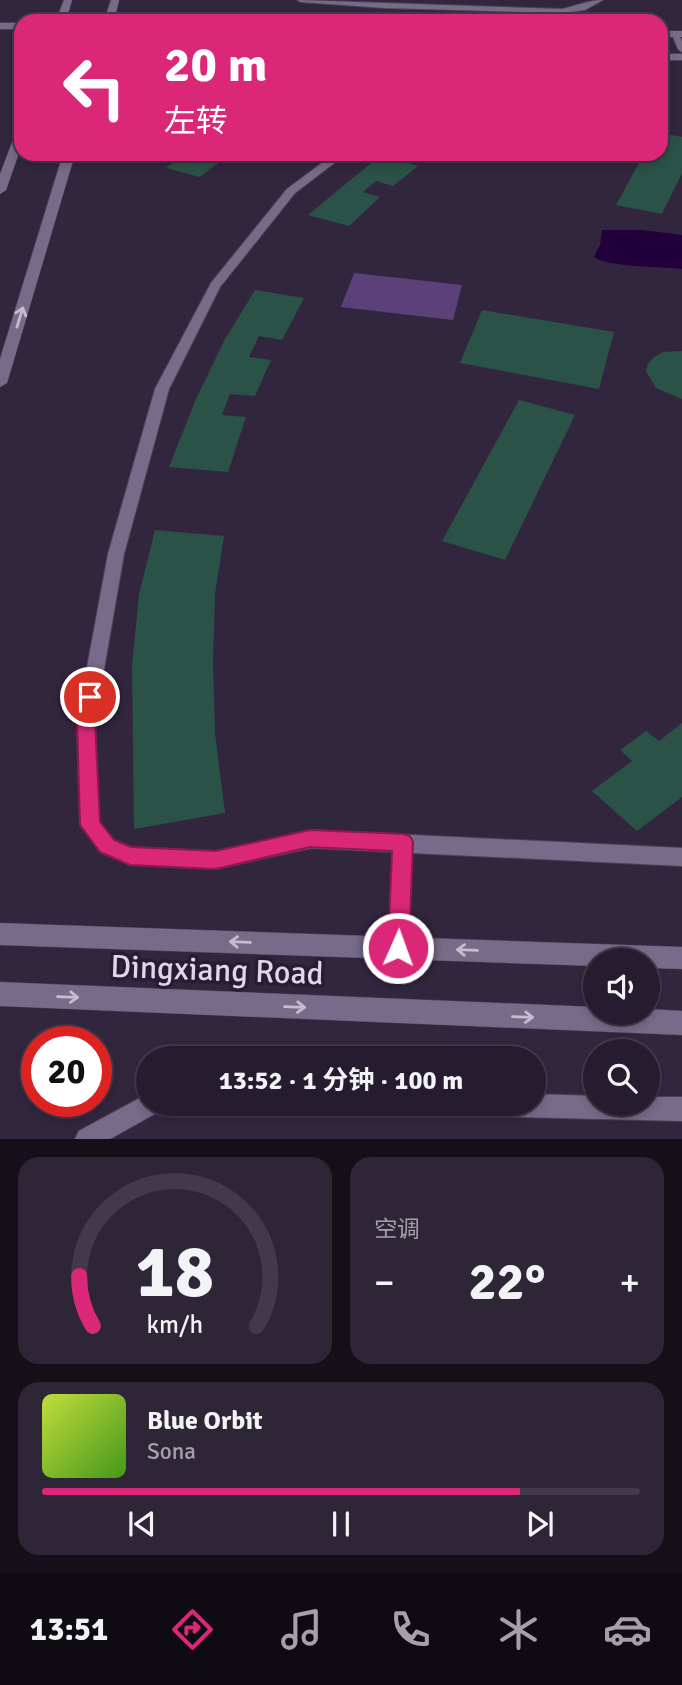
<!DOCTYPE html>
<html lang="zh">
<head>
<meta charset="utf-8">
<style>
	:root { --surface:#261c2f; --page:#2e2537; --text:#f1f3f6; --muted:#a4a1aa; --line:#423a4b; --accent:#db2777 }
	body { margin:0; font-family:Signika,"Noto Sans SC",sans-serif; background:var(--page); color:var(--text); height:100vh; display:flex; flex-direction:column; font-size:26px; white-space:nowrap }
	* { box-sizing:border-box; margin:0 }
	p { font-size:23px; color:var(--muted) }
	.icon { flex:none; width:38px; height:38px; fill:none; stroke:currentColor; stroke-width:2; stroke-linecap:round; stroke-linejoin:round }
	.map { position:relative; height:1139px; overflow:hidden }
	.drawer { display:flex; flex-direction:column; gap:18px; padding:18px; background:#150f1a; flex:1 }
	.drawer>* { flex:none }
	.banner { position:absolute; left:14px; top:14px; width:654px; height:147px; border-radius:21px; box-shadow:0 4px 10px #0003,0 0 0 2px var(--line); background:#db2777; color:#fff; overflow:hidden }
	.tools { position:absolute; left:583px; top:948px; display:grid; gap:14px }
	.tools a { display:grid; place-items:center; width:77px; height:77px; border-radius:50%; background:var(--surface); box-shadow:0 4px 10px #0003,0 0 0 2px var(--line); font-size:35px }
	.speed { position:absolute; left:21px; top:1026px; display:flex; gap:14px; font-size:35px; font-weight:700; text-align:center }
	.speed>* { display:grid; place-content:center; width:91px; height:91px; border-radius:50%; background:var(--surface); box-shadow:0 4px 10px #0003,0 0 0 2px var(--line); line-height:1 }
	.speed .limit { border:10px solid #d22; background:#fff; color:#111 }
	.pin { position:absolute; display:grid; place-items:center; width:60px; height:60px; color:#fff; margin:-30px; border:4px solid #fff; border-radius:50%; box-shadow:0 2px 7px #0007 }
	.me { position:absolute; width:77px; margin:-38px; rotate:2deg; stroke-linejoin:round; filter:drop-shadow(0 0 5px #0008) }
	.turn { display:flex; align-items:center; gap:24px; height:147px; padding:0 35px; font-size:32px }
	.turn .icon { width:91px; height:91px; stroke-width:2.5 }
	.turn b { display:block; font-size:49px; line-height:60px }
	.big { font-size:52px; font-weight:700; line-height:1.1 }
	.drawer .widget { flex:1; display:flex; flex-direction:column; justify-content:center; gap:10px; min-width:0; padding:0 24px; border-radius:21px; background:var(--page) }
	.drawer .dial { align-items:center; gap:0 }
	.dial svg { height:182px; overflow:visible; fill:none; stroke:var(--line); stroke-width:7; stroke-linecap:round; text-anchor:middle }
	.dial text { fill:var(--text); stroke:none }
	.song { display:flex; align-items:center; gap:21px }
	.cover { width:84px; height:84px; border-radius:10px; background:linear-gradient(135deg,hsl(70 70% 55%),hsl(100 70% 35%)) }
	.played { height:7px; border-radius:4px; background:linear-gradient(90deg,var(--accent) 80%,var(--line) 80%) }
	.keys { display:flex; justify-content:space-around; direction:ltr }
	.heat { display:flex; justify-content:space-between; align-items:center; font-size:38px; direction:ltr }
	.drawer .tiles { flex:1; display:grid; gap:18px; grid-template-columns:1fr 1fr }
	.widget:last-child { grid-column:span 2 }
	.trip { position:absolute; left:136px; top:1046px; width:410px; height:70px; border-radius:35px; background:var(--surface); box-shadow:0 4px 10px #0003,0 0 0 2px var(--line); font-weight:700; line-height:70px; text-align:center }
	.menu { display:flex; height:112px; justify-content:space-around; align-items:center; background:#0f0b13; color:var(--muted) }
	.menu .icon { width:49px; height:49px }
	.menu .selected { color:var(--accent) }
	.menu b { font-size:32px; color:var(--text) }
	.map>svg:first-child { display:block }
</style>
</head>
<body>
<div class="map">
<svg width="682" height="1139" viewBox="0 0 682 1139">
	<rect width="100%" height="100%" fill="#32263f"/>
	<path fill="#5c407a" d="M354 273 462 285 453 320 341 307Z"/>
	<path fill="#22003b" d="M602 230H642L682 235V269C659 266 611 268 594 257L600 245Z"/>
	<path fill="#2b5247" d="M662 133 682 137V173L662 214 616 205 644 154H662Z
		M185 154H230L200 177 166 168Z
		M382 154H412L402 161 418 166 393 186 376 181 363 192 380 197 349 226 308 215Z
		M255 290 304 298 282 340 259 336 249 357 271 360 255 396 230 394 222 415 246 417 228 472 169 467 196 399 224 341Z
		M482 310 614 332 599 389 460 363Z
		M682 351V399L656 388 646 371 648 364 654 357 663 352Z
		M519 400 575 415 505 560 442 541Z
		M155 530 224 536 215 594 213 663 215 733 225 813 134 829 132 666 139 594Z
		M682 723V797L637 831 592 791 632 761 620 750 646 731 659 741Z"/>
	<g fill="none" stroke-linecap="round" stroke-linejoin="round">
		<g stroke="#4d4258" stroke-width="2">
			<path id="service" d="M297 0 562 9C576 6 589 0 603 0L585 10 562 13 385 8 301 2Z
				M0 23H21V29H0Z
				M671 32 678 34 682 41V52L678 49Z
				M662 54H682V60H662Z
				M334 154H346L295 193 220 287 169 389 124 554 95 721 99 822 114 840 131 847 216 851 311 830 682 848V866L412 853 408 948 405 955 398 958 391 955 388 948 393 852 311 848 216 869 130 865 100 852 80 825 77 721 108 554 155 389 211 283 287 189Z
				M149 1093V1104H161L158 1112 110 1139H75L79 1131Z
				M534 1094 595 1096V1104H648V1097H682V1121L436 1115 428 1112 425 1104H534Z"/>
		</g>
		<g stroke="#4d4258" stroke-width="1">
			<path id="minor" d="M662 31H682V37H662Z"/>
		</g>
		<g stroke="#4d4258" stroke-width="1">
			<path id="tertiary" d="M0 923 682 947V969L648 968V961H595V966L0 945Z
				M0 982 595 1007V1013H648V1009L682 1011V1035L0 1006Z"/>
		</g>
		<g stroke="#4d4258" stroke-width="1">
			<path id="secondary" d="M64 0H72L66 21H56Z
				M111 0H119L114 21H104Z
				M21 129V147L6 190 0 194V174L16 132Z
				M63 154H75L7 383 0 387V359Z"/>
		</g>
		<use href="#service" fill="#786b89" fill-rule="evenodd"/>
		<use href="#minor" fill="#786b89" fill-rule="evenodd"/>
		<use href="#tertiary" fill="#786b89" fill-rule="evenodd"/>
		<use href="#secondary" fill="#786b89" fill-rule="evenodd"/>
	</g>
	<defs><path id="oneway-shaft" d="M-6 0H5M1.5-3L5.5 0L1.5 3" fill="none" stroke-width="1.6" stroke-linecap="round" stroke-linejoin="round" transform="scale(1.75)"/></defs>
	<g stroke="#c4bcd0">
		<use href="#oneway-shaft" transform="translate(20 317) rotate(-73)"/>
		<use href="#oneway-shaft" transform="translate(240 942) rotate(-178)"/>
		<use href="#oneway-shaft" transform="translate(467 950) rotate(-178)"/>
		<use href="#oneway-shaft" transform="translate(68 997) rotate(2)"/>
		<use href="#oneway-shaft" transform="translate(295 1007) rotate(2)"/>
		<use href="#oneway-shaft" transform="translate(523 1017) rotate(2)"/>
	</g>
	<path fill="#db2777" stroke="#8e194d" stroke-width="2" d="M90 690 96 692 99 697 95 721 100 822 114 840 131 847 216 851 310 830 403 834 410 836 413 842 409 948 406 955 398 958 391 955 388 948 392 851 310 847 216 869 130 865 100 852 80 825 77 721 84 692Z"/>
	<g text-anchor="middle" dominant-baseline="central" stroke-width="7" stroke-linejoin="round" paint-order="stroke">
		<g font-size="32" fill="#ded7e7" stroke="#281c35">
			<text transform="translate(217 970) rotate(2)">Dingxiang Road</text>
		</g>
	</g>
</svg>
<div class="tools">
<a><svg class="icon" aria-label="sound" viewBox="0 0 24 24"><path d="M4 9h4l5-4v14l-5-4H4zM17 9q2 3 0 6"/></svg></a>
<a><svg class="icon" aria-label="search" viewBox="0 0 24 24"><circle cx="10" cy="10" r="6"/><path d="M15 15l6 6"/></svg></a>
</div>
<div class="speed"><div class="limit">20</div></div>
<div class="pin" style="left:90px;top:697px;background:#d93025"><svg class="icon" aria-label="arrive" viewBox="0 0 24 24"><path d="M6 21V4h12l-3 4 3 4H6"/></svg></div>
<svg class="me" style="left:398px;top:948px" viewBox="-20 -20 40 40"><circle r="17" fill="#db2777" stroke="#fff" stroke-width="3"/><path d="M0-11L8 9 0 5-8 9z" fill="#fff"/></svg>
<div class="trip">13:52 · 1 分钟 · 100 m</div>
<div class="banner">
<div class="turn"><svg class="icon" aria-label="left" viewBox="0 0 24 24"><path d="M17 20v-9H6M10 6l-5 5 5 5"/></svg><div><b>20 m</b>左转</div></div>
</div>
</div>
<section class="drawer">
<div class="tiles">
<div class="widget dial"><svg viewBox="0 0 100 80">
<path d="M14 69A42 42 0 1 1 86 69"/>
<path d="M14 69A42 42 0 0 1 8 47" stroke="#db2777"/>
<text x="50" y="56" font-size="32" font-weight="700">18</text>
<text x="50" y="72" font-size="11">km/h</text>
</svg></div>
<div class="widget"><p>空调</p>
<div class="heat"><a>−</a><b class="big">22°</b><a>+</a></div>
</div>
<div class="widget">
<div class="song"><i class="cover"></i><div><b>Blue Orbit</b><p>Sona</p></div></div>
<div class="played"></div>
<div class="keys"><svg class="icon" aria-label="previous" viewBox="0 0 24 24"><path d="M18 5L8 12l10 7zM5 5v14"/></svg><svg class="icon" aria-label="pause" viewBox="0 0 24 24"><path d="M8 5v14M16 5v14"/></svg><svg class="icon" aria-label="next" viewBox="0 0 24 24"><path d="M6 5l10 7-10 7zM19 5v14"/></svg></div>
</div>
</div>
</section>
<nav class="menu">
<b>13:51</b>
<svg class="icon selected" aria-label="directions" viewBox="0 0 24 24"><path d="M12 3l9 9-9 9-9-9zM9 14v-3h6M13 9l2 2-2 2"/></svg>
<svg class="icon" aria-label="music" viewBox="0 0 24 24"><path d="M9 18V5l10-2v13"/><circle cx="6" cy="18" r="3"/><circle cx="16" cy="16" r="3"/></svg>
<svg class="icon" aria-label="phone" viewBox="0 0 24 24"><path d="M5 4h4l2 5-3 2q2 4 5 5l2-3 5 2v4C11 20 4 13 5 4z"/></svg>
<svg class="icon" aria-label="climate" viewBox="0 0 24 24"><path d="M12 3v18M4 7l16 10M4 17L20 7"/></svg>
<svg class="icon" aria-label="car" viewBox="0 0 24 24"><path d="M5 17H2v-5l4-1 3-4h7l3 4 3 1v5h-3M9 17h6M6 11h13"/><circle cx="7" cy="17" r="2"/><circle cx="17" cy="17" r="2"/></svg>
</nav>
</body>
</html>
